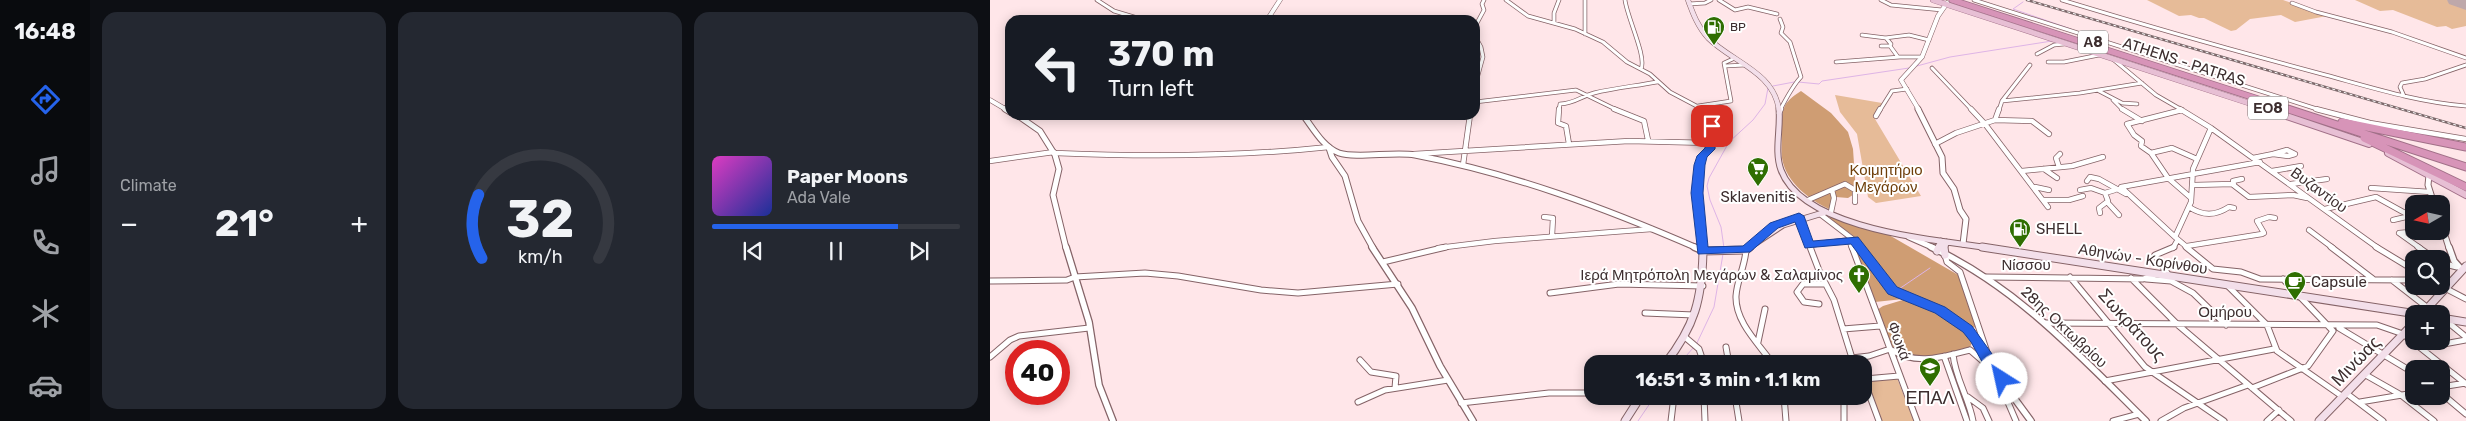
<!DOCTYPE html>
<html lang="en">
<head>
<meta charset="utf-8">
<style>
	:root { --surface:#171b24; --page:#242831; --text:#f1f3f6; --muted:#9ea1a6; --line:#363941; --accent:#2563eb }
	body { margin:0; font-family:Rubik,sans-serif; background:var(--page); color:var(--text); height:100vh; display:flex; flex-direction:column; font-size:19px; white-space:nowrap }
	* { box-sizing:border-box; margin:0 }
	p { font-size:16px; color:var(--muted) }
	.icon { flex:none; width:28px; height:28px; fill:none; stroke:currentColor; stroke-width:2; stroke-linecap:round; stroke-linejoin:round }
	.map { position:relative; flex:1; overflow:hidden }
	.sheet { display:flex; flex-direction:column; gap:12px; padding:12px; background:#0d0f14; width:900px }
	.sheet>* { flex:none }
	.guide { position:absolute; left:15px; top:15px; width:475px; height:105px; border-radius:15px; box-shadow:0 2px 12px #0003; background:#171b24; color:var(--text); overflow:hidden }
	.needle { width:32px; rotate:261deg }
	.fabs { position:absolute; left:1415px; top:195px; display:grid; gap:10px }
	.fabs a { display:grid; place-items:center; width:45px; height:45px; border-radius:10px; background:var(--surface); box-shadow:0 2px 12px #0003; font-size:25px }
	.speed { position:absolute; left:15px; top:340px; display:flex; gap:10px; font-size:25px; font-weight:700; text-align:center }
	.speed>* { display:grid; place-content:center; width:65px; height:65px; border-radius:50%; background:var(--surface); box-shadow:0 2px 12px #0003; line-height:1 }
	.speed .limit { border:8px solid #d22; background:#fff; color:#111 }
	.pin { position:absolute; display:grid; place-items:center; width:42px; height:42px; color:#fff; margin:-21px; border-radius:10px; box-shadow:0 2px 8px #0006 }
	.me { position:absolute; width:55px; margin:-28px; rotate:325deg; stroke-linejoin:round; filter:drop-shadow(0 0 4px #0008) }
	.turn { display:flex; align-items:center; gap:18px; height:105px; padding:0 20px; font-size:22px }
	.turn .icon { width:65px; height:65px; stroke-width:2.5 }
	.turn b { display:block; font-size:35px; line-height:42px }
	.big { font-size:38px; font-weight:700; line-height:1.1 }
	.sheet .card { flex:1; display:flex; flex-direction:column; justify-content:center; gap:8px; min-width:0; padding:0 18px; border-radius:15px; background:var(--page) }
	.sheet .dial { align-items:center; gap:0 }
	.dial svg { height:130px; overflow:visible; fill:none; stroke:var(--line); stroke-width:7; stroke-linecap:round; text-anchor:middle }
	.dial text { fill:var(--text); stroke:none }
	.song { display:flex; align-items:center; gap:15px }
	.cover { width:60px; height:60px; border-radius:8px; background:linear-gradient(135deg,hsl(310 70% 55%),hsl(230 70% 35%)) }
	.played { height:5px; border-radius:2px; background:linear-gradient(90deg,var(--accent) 75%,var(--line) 75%) }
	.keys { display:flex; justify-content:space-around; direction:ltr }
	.heat { display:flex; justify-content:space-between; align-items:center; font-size:28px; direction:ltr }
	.sheet .tiles { flex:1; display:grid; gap:12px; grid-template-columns:repeat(3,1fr) }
	.trip { position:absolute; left:594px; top:355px; width:288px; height:50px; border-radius:15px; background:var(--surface); box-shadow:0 2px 12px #0003; font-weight:700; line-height:50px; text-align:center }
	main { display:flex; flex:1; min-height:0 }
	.dock { display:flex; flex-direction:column; width:90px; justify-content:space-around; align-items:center; background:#090b0e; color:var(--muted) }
	.dock .icon { width:35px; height:35px }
	.dock .active { color:var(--accent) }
	.dock b { font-size:22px; color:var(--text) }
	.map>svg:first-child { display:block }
</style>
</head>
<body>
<main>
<nav class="dock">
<b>16:48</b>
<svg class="icon active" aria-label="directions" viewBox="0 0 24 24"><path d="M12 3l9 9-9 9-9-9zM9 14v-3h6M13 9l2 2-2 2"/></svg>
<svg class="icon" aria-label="music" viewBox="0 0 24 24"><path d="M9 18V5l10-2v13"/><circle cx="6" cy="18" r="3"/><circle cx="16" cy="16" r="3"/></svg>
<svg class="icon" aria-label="phone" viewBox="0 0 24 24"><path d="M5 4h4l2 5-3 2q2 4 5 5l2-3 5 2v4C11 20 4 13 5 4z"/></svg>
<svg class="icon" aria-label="climate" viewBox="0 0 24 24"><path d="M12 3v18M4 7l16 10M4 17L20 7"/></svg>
<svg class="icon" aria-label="car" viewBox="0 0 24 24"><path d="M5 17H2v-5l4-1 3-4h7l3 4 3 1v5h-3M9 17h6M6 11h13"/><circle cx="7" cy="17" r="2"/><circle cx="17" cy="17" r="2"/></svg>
</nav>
<section class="sheet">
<div class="tiles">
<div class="card"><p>Climate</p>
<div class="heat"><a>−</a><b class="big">21°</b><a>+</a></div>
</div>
<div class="card dial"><svg viewBox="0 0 100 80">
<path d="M14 69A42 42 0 1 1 86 69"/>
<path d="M14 69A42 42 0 0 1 12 30" stroke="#2563eb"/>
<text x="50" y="56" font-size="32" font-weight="700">32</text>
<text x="50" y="72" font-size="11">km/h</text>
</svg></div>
<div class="card">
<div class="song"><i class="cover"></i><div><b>Paper Moons</b><p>Ada Vale</p></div></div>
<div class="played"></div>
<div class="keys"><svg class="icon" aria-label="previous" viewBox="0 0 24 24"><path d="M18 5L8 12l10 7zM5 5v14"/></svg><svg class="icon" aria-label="pause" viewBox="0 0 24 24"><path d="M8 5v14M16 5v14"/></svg><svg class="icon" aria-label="next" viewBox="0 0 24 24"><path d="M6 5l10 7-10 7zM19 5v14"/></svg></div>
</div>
</div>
</section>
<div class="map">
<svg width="1476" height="421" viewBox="0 0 1476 421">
	<rect width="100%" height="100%" fill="#ffe6e9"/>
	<path fill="#e6bb98" d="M1157 0H1293L1337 16 1305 22 1291 15 1260 19 1246 30 1241 31 1214 18H1209L1201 15 1189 16Z
		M1365 0H1457L1476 8V26L1462 29 1456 26 1447 27 1403 10 1390 11Z
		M845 95 892 103 885 119 931 196 886 203 878 197 867 134 850 112Z
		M907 378 924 421H890L877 381Z"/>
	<path fill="#cf9d73" d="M811 91 841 113 858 132 863 149 866 193 858 198 846 197 841 210C820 200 796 183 792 158 791 149 792 139 792 130 792 109 792 103 811 91Z
		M841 217 872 228 899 235 970 276 986 327 982 328 943 304 906 289 865 237 839 218Z
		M863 241 898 289 913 299 885 302Z
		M916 299C942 308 966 319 984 339L979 349 925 360 899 344 887 310 893 306Z"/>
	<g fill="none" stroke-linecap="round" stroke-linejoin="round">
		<path stroke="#deb4e6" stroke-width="1" d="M1033 2 1023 9 1081 29
			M927 66 960 57 1062 41
			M808 82 829 84 832 81 919 68
			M783 86 804 82
			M734 248 731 227 720 200 717 186 719 178 739 142 763 120 775 104 778 88
			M909 289 940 268
			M706 345 724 307 733 254
			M689 364 703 348
			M648 421 665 396"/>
		<path fill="#bea8aa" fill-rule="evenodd" d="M1457 0H1476V10L1459 4Z"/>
		<g stroke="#856367" stroke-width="4.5">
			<path id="minor-far2" d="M107 0 124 11 154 20
				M516 0 538 16 585 29 613 42 637 62 660 74 680 92 714 110
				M595 0V34
				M635 0C637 17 657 57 651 69
				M729 0 745 10 758 7 787 14
				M891 0 901 5 952 10
				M984 0 1330 110
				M1072 0C1157 26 1242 50 1328 73 1377 86 1425 102 1476 106
				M1302 3 1326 12 1402 32 1476 58
				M699 4 715 3 721 0
				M790 19 793 27 791 33 800 42 811 77C803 85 796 99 790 110
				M564 22V13L569 0
				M485 35 487 23 494 10 492 4 494 0
				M872 35 896 38 901 44 900 46
				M485 36 491 47 493 57 485 86
				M895 38 919 35 939 40
				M891 46H900L908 57H932
				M1047 54 1064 45 1074 44
				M1124 60 1166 95 1192 110
				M846 62 910 57
				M1058 62H1074L1109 55
				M735 66 755 65
				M942 68 982 110
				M1109 91 1132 103 1147 104
				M1414 96 1410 87 1412 83 1435 79 1476 65
				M1123 100 1133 110
				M1012 101 1040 65
				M485 102 586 90 627 110
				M708 106 741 101 734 63 745 58
				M569 110 570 104C586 103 589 97 604 93 624 88 646 86 667 82
				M890 110 902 91 917 89
				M1009 110 1012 101 1090 93 1152 83"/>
		</g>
		<g stroke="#856367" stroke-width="6">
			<path id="minor-far1" d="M569 109 568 123 576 126 579 144
				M624 109 654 121 658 140
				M712 109 715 111 722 127 720 149 713 156 710 165 707 191 713 248
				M981 109 995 124 1058 207
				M1132 109 1152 121
				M1190 109 1221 128 1203 169 1201 202 1185 237 1198 248
				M1326 109 1380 123 1476 139
				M789 113 791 109
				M886 116 890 109
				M1005 120 1042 121 1059 134
				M1221 128 1388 248
				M945 144 966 133 1005 120 1009 109
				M1297 150 1305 154 1298 156 1283 154Z
				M65 153C158 157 246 157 339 147
				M1161 153 1151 146 1152 141 1144 135 1137 124 1192 110
				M424 154 639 141 719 143
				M1263 158 1283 154
				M0 161 64 152
				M473 165 480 115
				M1069 167 1066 158 1070 154
				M1054 169 1067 178
				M1032 171 1082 166 1113 157
				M1282 171 1311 166
				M1097 181 1100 177 1109 179 1136 194
				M1301 184 1337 179
				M1204 185 1242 184 1259 197 1303 195 1317 198
				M1244 185 1243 181 1252 179
				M1045 187 1059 190
				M1381 188 1440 192
				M1090 190 1101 188 1115 193
				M1201 198 1178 178 1161 153 1182 148 1207 159
				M818 200 855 184 865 190V202
				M1053 200H1079L1093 196
				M1117 202 1129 215
				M1199 207C1213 216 1225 216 1239 207L1244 208
				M1335 209 1386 197 1415 213
				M1424 210 1415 213 1424 218
				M841 212 844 198 842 190
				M1110 213 1109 208 1118 201 1115 193 1125 190
				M830 214 864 240 870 248
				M809 216 821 248
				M554 217 563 218 562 236
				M1403 220 1420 216
				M1319 230 1343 248
				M1185 237 1131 187 1270 162
				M859 240 862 248
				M819 245 860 240
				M1197 246 1272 234 1274 233 1267 221 1279 217 1285 218
				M448 248 505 241 662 229
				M1183 248 1187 241
				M1430 248 1409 233 1420 232 1436 236"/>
		</g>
		<g stroke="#856367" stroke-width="7">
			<path id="minor" d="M713 247V251
				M820 247 830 273 844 300 862 358 858 364
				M862 247 927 421
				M870 247 903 290 950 310 978 329 1001 363 1026 421
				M1196 247 1223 269 1251 272 1270 279 1424 280
				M1341 247 1383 279
				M1386 247 1424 270
				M1428 247 1445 259
				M756 250C755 266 747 280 746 296 745 322 769 344 783 364
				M955 255 957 262 970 272 998 355
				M393 262 456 247
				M1451 263 1467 267
				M1179 276 1165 255 1184 247
				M996 277 1153 279 1167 274
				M1080 277 1155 367 1234 421
				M1141 278 1188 325 1301 421
				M1156 279 1181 281 1203 293 1236 325
				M1402 280 1438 308
				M0 281 77 280 85 277 155 273 188 276 271 290 308 293 408 284
				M1238 286 1277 325 1287 351 1353 397
				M1451 286 1476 299
				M560 293 629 284 713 286
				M829 304 814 302 807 292 813 284H835
				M655 313 704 315
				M1454 319 1476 337
				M1055 323 1387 325 1413 334 1476 384
				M1349 328 1424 373
				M853 329 890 326
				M696 338 709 349 714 364
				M768 342 775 309
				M736 347 739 364
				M1432 348 1476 340
				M980 350 1002 369
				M963 354C965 378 979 398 983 421
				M954 356 977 421
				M0 357 20 340 29 336 99 328
				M862 358 879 356 900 349C926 366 952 357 980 350
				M370 360 381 372 406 376 405 388
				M1374 374 1411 395 1444 421
				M872 375 889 421
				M875 379 909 376
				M1115 381 1284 349
				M1451 387 1476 383
				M1262 388 1318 366 1343 331 1293 279
				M1356 393 1393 421
				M1451 393 1476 414
				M628 396 648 400
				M714 396 715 421
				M745 396 749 421
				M794 396 796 421
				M854 396V421
				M978 397 993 408 999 421
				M368 402 395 390 458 380
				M1370 402 1424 393
				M471 403 559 393H602
				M681 421 684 396
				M1123 421 1149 414
				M1171 421 1194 408 1258 385
				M1277 421 1289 410"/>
		</g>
		<g stroke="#856367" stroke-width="5">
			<path id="tertiary-far2" d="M277 20 290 0
				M0 100 17 110
				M929 110 911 80 932 57 948 16 957 3"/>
		</g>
		<g stroke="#856367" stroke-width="7">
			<path id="tertiary-far1" d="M15 109 20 112
				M928 109 952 157 953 173 964 189 970 210 976 219 973 244
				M27 115 50 131 65 155 69 169 63 195 76 248
				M313 115C323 128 333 147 349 153 366 159 405 151 425 155 524 174 615 208 707 248
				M339 148 342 157 355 176 368 221 383 248
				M1439 175 1438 185 1444 204
				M1451 223 1459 248
				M919 237 944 248"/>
		</g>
		<g stroke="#856367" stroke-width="8">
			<path id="tertiary" d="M76 247 99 322 109 385 123 421
				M382 247 422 308 450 366 483 421
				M704 247 713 251
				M941 247C1026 286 1091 357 1156 421
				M1459 247 1464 261 1472 270
				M1005 372 1041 421"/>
		</g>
		<g stroke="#856367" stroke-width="5.5">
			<path id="secondary-far2" d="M698 0C703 14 708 27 718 38 742 62 784 72 789 110"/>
		</g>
		<g stroke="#856367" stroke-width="7">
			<path id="secondary-far1" d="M789 109C791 129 784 151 791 170 813 230 946 240 1001 248
				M758 248 793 225 836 212
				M948 248 951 241
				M954 248 957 242"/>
		</g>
		<g stroke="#856367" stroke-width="9">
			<path id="secondary" d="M954 247 955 255
				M992 247 1427 314
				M947 251 949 247
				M1432 314 1476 266
				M1451 318 1476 322
				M675 364C705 326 712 299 713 251L756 250 760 247
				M635 421 651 396
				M1329 421 1424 323"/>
		</g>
		<g stroke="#a17088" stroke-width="6">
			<path id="primary-far1" d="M943 0 1280 110"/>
		</g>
		<g stroke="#a17088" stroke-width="8">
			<path id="primary" d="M1276 109 1379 144
				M1398 153 1476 195"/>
		</g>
		<g stroke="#a17088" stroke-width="7">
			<path id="motorway-far1" d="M962 0 1302 110"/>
		</g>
		<g stroke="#a17088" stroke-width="9">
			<path id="motorway" d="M1298 109 1476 167
				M1352 122 1476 147
				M1374 138 1476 187"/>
		</g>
		<use href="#minor-far2" stroke="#fff" stroke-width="3"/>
		<use href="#minor-far1" stroke="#fff" stroke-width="4.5"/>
		<use href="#minor" stroke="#fff" stroke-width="5"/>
		<use href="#tertiary-far2" stroke="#fff" stroke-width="4"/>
		<use href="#tertiary-far1" stroke="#fff" stroke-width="5"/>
		<use href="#tertiary" stroke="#fff" stroke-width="5.5"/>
		<use href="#secondary-far2" stroke="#f3dfea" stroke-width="4.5"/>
		<use href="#secondary-far1" stroke="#f3dfea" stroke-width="5"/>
		<use href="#secondary" stroke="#f3dfea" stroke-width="7"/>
		<use href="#primary-far1" stroke="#e7bfd4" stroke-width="5"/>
		<use href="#primary" stroke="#e7bfd4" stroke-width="6"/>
		<use href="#motorway-far1" stroke="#d794b8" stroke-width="5.5"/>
		<use href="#motorway" stroke="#d794b8" stroke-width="7"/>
		<g stroke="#7c696b" stroke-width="2.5">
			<path id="rail" d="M1037 0 1476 128"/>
		</g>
		<use href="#rail" stroke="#fff" stroke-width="1" stroke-dasharray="3" stroke-linecap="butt"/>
	</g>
	<path fill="#2563eb" stroke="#184099" d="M722 123 726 126 725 149 717 157 715 165 713 193 718 247 753 246 780 223 809 213 814 216 823 241 868 237 907 287 955 307 982 326 1020 379 1017 383H1007L1000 376 981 342 973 332 945 313 898 294 861 244 815 248 805 222 788 228 760 252 708 254 701 193 704 165 707 156 715 148 717 126Z"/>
	<defs>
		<g id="fuel-pin" transform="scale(1.125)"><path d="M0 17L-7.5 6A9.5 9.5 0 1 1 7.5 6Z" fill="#2f6e01" stroke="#fff"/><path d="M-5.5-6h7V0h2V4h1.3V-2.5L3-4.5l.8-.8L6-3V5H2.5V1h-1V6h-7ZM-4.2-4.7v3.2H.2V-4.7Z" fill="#fff"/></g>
		<g id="supermarket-pin" transform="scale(1.125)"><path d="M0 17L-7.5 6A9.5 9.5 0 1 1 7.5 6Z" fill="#2f6e01" stroke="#fff"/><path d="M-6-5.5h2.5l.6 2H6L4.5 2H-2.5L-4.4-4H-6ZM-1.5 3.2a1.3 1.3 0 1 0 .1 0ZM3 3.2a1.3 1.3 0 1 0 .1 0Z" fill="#fff"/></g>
		<g id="church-pin" transform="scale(1.125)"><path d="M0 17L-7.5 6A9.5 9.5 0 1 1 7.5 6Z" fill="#2f6e01" stroke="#fff"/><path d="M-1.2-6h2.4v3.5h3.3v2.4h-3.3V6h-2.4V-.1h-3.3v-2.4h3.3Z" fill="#fff"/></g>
		<g id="cafe-pin" transform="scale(1.125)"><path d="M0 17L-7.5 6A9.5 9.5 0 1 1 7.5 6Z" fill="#2f6e01" stroke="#fff"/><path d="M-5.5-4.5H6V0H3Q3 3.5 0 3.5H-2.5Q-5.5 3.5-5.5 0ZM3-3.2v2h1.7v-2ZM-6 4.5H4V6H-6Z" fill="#fff"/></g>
		<g id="school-pin" transform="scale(1.125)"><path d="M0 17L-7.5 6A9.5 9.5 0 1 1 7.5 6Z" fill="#2f6e01" stroke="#fff"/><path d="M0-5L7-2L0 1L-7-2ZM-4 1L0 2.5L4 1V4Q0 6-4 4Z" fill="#fff"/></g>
	</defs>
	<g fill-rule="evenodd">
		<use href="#fuel-pin" x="724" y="27"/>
		<use href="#supermarket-pin" x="768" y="168"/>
		<use href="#fuel-pin" x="1030" y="229"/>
		<use href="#church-pin" x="869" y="275"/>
		<use href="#cafe-pin" x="1305" y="282"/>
		<use href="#school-pin" x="940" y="368"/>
	</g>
	<g text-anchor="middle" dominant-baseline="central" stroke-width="4" stroke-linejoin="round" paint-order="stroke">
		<g font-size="12" fill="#3d2e2f" stroke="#fff" text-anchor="start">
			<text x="740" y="27">BP</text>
		</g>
		<g fill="#fff" stroke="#776d6d" stroke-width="1">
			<rect x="1088" y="30.5" width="30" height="23" rx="4"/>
			<rect x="1258" y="96.5" width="40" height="23" rx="4"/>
		</g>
		<g font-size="14" font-weight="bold" fill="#3d2e2f">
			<text x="1103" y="42">Α8</text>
			<text x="1278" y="108">ΕΟ8</text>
		</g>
		<g font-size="15" fill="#3d2e2f" stroke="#fff">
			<text transform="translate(1194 62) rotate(18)">ATHENS - PATRAS</text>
			<text transform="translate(1329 190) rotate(36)">Βυζαντίου</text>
			<text transform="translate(1153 259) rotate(9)">Αθηνών - Κορίνθου</text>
			<text x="1036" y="265">Νίσσου</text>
			<text x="1235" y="312">Ομήρου</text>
			<text transform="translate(1074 327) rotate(43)">28ης Οκτωβρίου</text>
			<text transform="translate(909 341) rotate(69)">Φωκά</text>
		</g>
		<g font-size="15" fill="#6e3e09" stroke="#fff">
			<text x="896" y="170">Κοιμητήριο<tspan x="896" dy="17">Μεγάρων</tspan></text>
		</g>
		<g font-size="15" fill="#3d2e2f" stroke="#fff" text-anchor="start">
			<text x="768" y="197" text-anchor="middle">Sklavenitis</text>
			<text x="1046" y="229">SHELL</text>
			<text x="853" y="275" text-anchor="end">Ιερά Μητρόπολη Μεγάρων &amp; Σαλαμίνος</text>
			<text x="1321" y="282">Capsule</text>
		</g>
		<g font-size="18" fill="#3d2e2f" stroke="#fff">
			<text transform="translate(1142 325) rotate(48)">Σωκράτους</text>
			<text transform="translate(1366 361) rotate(-46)">Μινώας</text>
		</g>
		<g font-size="18" fill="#3d2e2f" stroke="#fff">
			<text x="940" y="398">ΕΠΑΛ</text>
		</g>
	</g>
</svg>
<div class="fabs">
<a><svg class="needle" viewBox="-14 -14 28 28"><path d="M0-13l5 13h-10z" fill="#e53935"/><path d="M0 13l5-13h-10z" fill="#9ea1a6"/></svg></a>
<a><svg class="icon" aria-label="search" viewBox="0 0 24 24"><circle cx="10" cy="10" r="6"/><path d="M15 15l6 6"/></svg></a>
<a>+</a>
<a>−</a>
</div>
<div class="speed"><div class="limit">40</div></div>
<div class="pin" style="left:722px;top:126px;background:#d93025"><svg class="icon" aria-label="arrive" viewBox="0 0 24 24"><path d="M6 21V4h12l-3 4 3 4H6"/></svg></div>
<svg class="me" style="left:1012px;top:379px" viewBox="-20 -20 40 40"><circle r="19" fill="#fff"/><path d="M0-13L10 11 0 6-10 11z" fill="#2563eb"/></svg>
<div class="trip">16:51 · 3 min · 1.1 km</div>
<div class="guide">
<div class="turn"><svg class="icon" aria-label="left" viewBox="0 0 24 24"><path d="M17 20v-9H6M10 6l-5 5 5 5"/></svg><div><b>370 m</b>Turn left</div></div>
</div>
</div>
</main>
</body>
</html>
